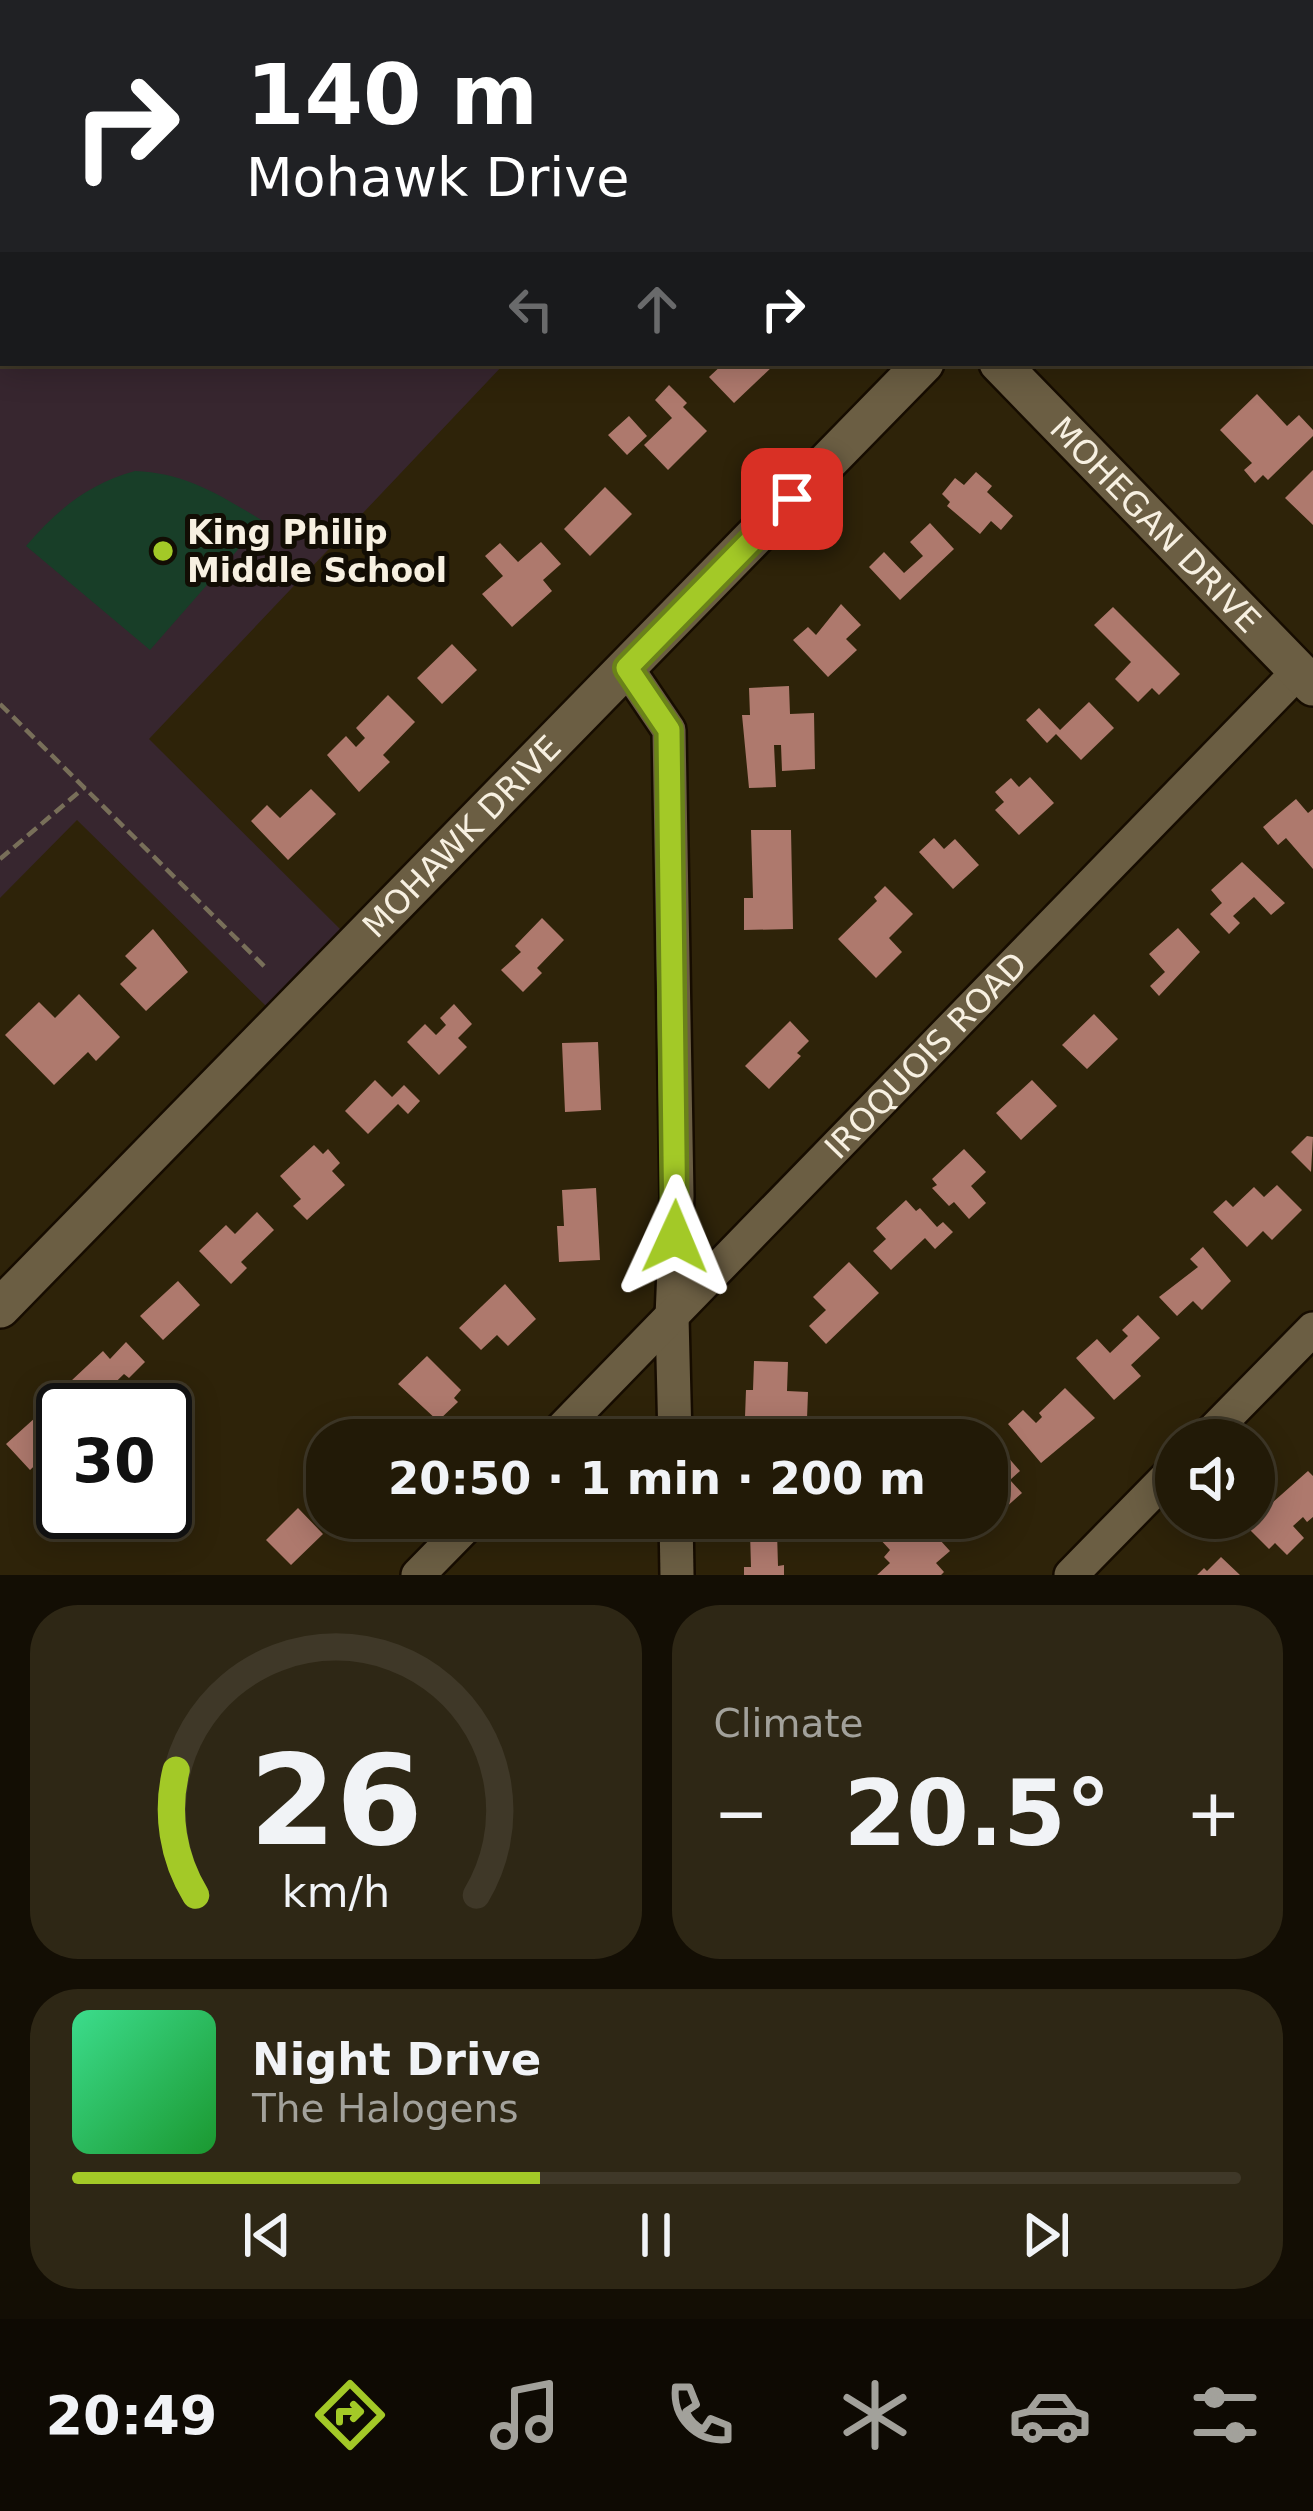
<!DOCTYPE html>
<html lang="en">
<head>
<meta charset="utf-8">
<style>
	:root { --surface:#221a07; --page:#2e2715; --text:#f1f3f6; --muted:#a2a19b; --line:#3f3828; --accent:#a3c927 }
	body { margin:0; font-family:"DejaVu Sans",sans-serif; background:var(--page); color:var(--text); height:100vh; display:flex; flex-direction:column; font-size:45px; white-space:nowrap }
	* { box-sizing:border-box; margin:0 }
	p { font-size:39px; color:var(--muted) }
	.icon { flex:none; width:66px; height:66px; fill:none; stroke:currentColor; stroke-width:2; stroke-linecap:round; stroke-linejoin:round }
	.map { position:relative; height:1575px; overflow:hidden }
	.side { display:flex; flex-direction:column; gap:30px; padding:30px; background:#130e04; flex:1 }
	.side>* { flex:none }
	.top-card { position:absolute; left:0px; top:0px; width:1314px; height:366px; box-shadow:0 6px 30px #0003,0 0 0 3px var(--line); background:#202124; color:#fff; overflow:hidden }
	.fabs { position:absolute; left:1155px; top:1419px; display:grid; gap:24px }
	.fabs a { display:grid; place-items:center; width:120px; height:120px; border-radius:50%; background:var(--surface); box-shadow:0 6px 30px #0003,0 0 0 3px var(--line); font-size:60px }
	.speed { position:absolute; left:36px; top:1383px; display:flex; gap:24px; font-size:60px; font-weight:700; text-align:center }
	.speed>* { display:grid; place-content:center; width:156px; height:156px; border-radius:50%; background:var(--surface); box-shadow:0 6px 30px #0003,0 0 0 3px var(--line); line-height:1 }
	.speed .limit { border:6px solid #111; border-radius:18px; background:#fff; color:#111 }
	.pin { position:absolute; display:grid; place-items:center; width:102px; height:102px; color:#fff; margin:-51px; border-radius:24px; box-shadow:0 6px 18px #0006 }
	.me { position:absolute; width:132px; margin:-66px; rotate:1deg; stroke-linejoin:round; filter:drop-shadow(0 0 9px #0008) }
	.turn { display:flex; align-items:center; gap:42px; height:252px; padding:0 48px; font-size:54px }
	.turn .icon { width:156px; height:156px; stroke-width:2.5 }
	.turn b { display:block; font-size:84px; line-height:102px }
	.lanes { display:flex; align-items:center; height:114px; padding:0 48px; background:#0003; justify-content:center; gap:60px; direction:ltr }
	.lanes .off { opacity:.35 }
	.big { font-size:90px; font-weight:700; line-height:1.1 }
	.side .card { flex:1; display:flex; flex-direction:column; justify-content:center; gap:18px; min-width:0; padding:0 42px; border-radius:48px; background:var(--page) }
	.side .dial { align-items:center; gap:0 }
	.dial svg { height:312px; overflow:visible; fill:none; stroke:var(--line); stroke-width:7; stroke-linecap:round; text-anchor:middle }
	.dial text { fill:var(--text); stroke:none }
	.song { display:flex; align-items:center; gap:36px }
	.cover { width:144px; height:144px; border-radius:18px; background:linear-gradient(135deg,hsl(150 70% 55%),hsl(130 70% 35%)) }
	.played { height:12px; border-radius:6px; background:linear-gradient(90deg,var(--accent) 40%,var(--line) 40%) }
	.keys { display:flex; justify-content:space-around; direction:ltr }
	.heat { display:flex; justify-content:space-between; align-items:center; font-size:66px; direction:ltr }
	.side .tiles { flex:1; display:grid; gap:30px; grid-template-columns:1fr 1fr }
	.card:last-child { grid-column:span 2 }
	.trip { position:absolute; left:306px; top:1419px; width:702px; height:120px; border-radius:48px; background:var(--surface); box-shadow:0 6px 30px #0003,0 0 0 3px var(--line); font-weight:700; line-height:120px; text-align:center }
	.menu { display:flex; height:192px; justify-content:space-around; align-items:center; background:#0e0a03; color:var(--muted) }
	.menu .icon { width:84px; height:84px }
	.menu .selected { color:var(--accent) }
	.menu b { font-size:54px; color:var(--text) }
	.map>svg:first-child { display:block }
</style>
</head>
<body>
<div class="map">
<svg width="1313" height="1575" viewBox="0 0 1313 1575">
	<rect width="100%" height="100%" fill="#2e2309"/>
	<path fill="#37262f" d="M0 0 273 3H3V363H505L149 739 342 931 266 1006 77 820 0 898Z"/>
	<path fill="#183e28" d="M135 471C186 473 220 495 263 521L150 650 26 546C58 509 88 484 135 471Z"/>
	<path fill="#ae796d" d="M724 363H772L774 365 734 403 709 377Z
		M669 385 687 403 683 407 707 431 668 470 644 445 672 418 655 400Z
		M1257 394 1287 426 1299 415 1313 430V436L1268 480 1263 475 1255 483 1244 470 1252 463 1220 430Z
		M629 416 647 436 627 455 608 435Z
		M1313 470V525L1285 498Z
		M976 472 992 486 987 492 1013 516 1001 530 991 521 980 534 947 506 950 502 942 494 955 478 964 485Z
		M605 487 632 514 590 556 564 529Z
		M930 523 954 549 900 600 869 567 884 552 904 573 923 556 910 542Z
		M541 542 561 564 543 580 552 591 512 627 482 594 503 576 485 556 500 543 518 562Z
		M841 604 861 625 846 639 857 650 828 677 793 640 808 627 816 635Z
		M1113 607 1180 674 1159 695 1152 688 1138 702 1115 679 1131 662 1094 625Z
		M452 644 477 670 442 704 417 678Z
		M789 686 790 714 814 713 815 769 782 771 781 745H774L776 787 749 788 742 715H750L749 688Z
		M388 695 415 722 383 755 390 762 359 792 327 755 346 736 356 747 365 738 356 728Z
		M1089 702 1114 728 1081 760 1056 734 1047 743 1026 720 1039 708 1060 730Z
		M1030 777 1054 803 1019 835 995 810 1004 802 995 792 1011 778 1019 787Z
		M311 789 336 814 288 860 251 821 267 805 280 818Z
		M1296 799 1308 813 1313 809V869L1286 838 1278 845 1263 827Z
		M751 830H791L793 929 744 930V898H753Z
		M934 838 944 849 955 839 979 865 953 889 919 852Z
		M1242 862 1285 903 1271 915 1254 897 1233 916 1240 923 1229 934 1210 914 1222 903 1211 890Z
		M885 886 913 914 889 938 902 952 876 978 838 939 877 901 874 897Z
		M542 918 564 940 537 968 542 973 523 992 501 970 521 952 515 946Z
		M1178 928 1200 952 1159 996 1150 986 1165 972 1149 954Z
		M153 929 188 972 146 1011 120 984 137 968 125 956Z
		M79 994 120 1037 96 1061 88 1052 54 1085 5 1035 39 1002 55 1018Z
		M454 1004 472 1024 458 1038 467 1047 439 1075 407 1042 425 1024 436 1035 446 1025 440 1018Z
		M1094 1014 1118 1039 1087 1069 1062 1045Z
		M790 1021 809 1041 797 1053 801 1056 769 1089 745 1066Z
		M598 1042 601 1110 565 1112 562 1043Z
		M375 1080 392 1097 404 1085 420 1101 408 1114 398 1104 368 1134 345 1111Z
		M1032 1080 1057 1106 1021 1140 996 1113Z
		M1307 1136 1313 1137 1311 1172 1291 1152Z
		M314 1145 323 1154 328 1149 340 1163 332 1171 345 1185 307 1220 293 1206 301 1199 280 1176Z
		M964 1149 986 1172 971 1186 986 1203 969 1219 954 1202 949 1206 932 1188 937 1185 932 1179Z
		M1277 1185 1302 1210 1272 1240 1263 1231 1247 1247 1213 1212 1226 1200 1233 1207 1254 1187 1264 1197Z
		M596 1188 600 1260 559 1262 557 1226H564L562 1190Z
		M906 1200 916 1211 920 1208 937 1227 943 1222 953 1232 935 1249 925 1238 891 1270 873 1251 886 1239 876 1228Z
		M257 1212 274 1230 241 1262 247 1268 231 1284 199 1251 226 1225 235 1234Z
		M1203 1247 1231 1281 1202 1310 1193 1301 1177 1316 1159 1297 1198 1267 1190 1259Z
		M849 1262 879 1293 826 1344 809 1326 826 1310 813 1297Z
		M178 1281 200 1305 163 1340 140 1316Z
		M505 1284 536 1319 508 1346 497 1335 481 1350 459 1328Z
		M1138 1315 1160 1338 1131 1365 1141 1376 1114 1400 1076 1358 1097 1339 1110 1353 1128 1336 1122 1330Z
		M126 1342 145 1362 129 1378 124 1374 93 1404 71 1381 103 1351 110 1359Z
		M427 1356 461 1390 454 1398 458 1402 438 1421 398 1384Z
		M754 1361 788 1362 787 1391 808 1392 807 1419 745 1417 746 1390H753Z
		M1065 1388 1095 1418 1041 1463 1008 1424 1023 1410 1036 1423 1042 1417 1039 1413Z
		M46 1408 63 1427V1439L30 1470 6 1444Z
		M999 1447 1020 1471 1010 1480 1022 1493 975 1535 968 1527 964 1531 953 1518H987V1479L993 1474 987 1468V1458Z
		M1308 1471 1313 1476V1517L1307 1522 1303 1517 1293 1526 1304 1538 1287 1555 1275 1543 1269 1549 1246 1526Z
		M298 1508 323 1534 291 1565 266 1540Z
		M897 1521 918 1540 929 1528 950 1551 936 1563 944 1572 941 1575H877L890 1563 884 1557 890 1550 878 1537Z
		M750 1532H777L778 1566 784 1565V1575H744V1567H751Z
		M1221 1557 1240 1575H1197L1204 1568 1207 1571Z"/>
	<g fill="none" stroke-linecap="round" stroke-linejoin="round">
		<g stroke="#160c00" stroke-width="38">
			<g id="minor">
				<path d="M627 668 669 730 677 1196 672 1317 675 1440"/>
				<path id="s1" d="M551 1440 1298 672"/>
				<path d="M1204 1440 1313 1329"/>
				<path d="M676 1518 677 1575"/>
				<path d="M418 1575 474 1518"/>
				<path d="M1071 1575 1176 1468"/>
			</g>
		</g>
		<g stroke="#160c00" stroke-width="44">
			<g id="tertiary">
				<path d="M653 0 656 3"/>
				<path d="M1277 3 1280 0"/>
				<path id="s2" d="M999 363 1313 686"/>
				<path id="s3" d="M0 1308 924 363"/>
			</g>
		</g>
		<path stroke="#786f59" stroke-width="4.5" stroke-dasharray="12 6" stroke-linecap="butt" d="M0 704 266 968
			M0 859 85 787"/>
		<use href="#minor" stroke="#6b5e43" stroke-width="33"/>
		<use href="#tertiary" stroke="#6b5e43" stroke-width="39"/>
	</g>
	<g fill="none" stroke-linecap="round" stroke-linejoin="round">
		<g stroke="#6a8319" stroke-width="30">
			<path id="route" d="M675 1237 669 730 627 668 792 499"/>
		</g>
		<use href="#route" stroke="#a3c927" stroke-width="21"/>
	</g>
	<circle fill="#a3c927" stroke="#120d04" stroke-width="4.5" cx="163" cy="551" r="12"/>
	<g text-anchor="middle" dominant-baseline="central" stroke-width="10" stroke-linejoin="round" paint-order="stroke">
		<g font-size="33" fill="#f7f0e1" stroke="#120d04">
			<text stroke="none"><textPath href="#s2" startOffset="225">MOHEGAN DRIVE</textPath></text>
			<text stroke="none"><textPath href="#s3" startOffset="660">MOHAWK DRIVE</textPath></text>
			<text stroke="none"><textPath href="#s1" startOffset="537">IROQUOIS ROAD</textPath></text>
		</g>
		<g font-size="33" font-weight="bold" fill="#f7f0e1" stroke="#120d04" text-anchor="start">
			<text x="187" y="532">King Philip<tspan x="187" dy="38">Middle School</tspan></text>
		</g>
	</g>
</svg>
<div class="fabs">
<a><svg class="icon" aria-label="sound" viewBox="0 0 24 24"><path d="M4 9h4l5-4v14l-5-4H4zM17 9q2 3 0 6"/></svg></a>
</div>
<div class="speed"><div class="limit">30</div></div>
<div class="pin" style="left:792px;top:499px;background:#d93025"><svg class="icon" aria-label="arrive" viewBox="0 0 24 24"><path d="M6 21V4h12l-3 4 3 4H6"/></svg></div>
<svg class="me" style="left:675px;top:1237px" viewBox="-20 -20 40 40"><path d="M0-17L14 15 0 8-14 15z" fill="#a3c927" stroke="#fff" stroke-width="4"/></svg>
<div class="trip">20:50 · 1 min · 200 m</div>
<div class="top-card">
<div class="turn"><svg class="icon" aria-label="right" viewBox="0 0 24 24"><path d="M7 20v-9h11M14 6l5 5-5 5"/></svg><div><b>140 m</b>Mohawk Drive</div></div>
<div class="lanes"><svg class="icon off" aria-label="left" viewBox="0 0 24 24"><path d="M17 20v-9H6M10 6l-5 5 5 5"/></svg><svg class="icon off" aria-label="ahead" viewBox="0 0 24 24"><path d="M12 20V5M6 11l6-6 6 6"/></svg><svg class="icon" aria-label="right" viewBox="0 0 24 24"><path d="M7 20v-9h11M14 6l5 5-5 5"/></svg></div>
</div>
</div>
<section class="side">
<div class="tiles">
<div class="card dial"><svg viewBox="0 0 100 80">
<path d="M14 69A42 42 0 1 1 86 69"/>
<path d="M14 69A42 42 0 0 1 9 37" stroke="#a3c927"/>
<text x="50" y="56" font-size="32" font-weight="700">26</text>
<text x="50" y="72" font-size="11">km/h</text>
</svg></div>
<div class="card"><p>Climate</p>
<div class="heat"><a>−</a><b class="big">20.5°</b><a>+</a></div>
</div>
<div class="card">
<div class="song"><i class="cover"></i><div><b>Night Drive</b><p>The Halogens</p></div></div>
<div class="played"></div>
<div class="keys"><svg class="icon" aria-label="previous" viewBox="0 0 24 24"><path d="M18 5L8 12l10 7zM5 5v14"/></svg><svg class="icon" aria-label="pause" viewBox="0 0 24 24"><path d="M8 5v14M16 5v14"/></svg><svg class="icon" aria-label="next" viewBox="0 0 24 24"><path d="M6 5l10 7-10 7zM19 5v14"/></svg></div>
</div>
</div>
</section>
<nav class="menu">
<b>20:49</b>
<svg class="icon selected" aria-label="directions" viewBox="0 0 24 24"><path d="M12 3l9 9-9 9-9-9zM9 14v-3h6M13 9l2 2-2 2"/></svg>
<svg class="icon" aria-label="music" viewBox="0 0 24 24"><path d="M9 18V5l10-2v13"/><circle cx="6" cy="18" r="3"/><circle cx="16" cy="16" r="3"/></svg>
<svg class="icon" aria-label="phone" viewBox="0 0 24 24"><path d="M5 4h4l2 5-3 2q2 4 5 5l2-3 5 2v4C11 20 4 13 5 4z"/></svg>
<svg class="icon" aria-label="climate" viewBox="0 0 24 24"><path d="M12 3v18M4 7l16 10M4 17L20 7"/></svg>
<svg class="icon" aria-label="car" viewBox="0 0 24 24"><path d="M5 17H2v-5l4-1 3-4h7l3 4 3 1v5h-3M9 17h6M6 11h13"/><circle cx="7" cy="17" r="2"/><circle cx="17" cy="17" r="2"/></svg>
<svg class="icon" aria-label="filters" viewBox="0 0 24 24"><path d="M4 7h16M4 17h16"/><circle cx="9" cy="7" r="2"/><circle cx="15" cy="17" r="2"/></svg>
</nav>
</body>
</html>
